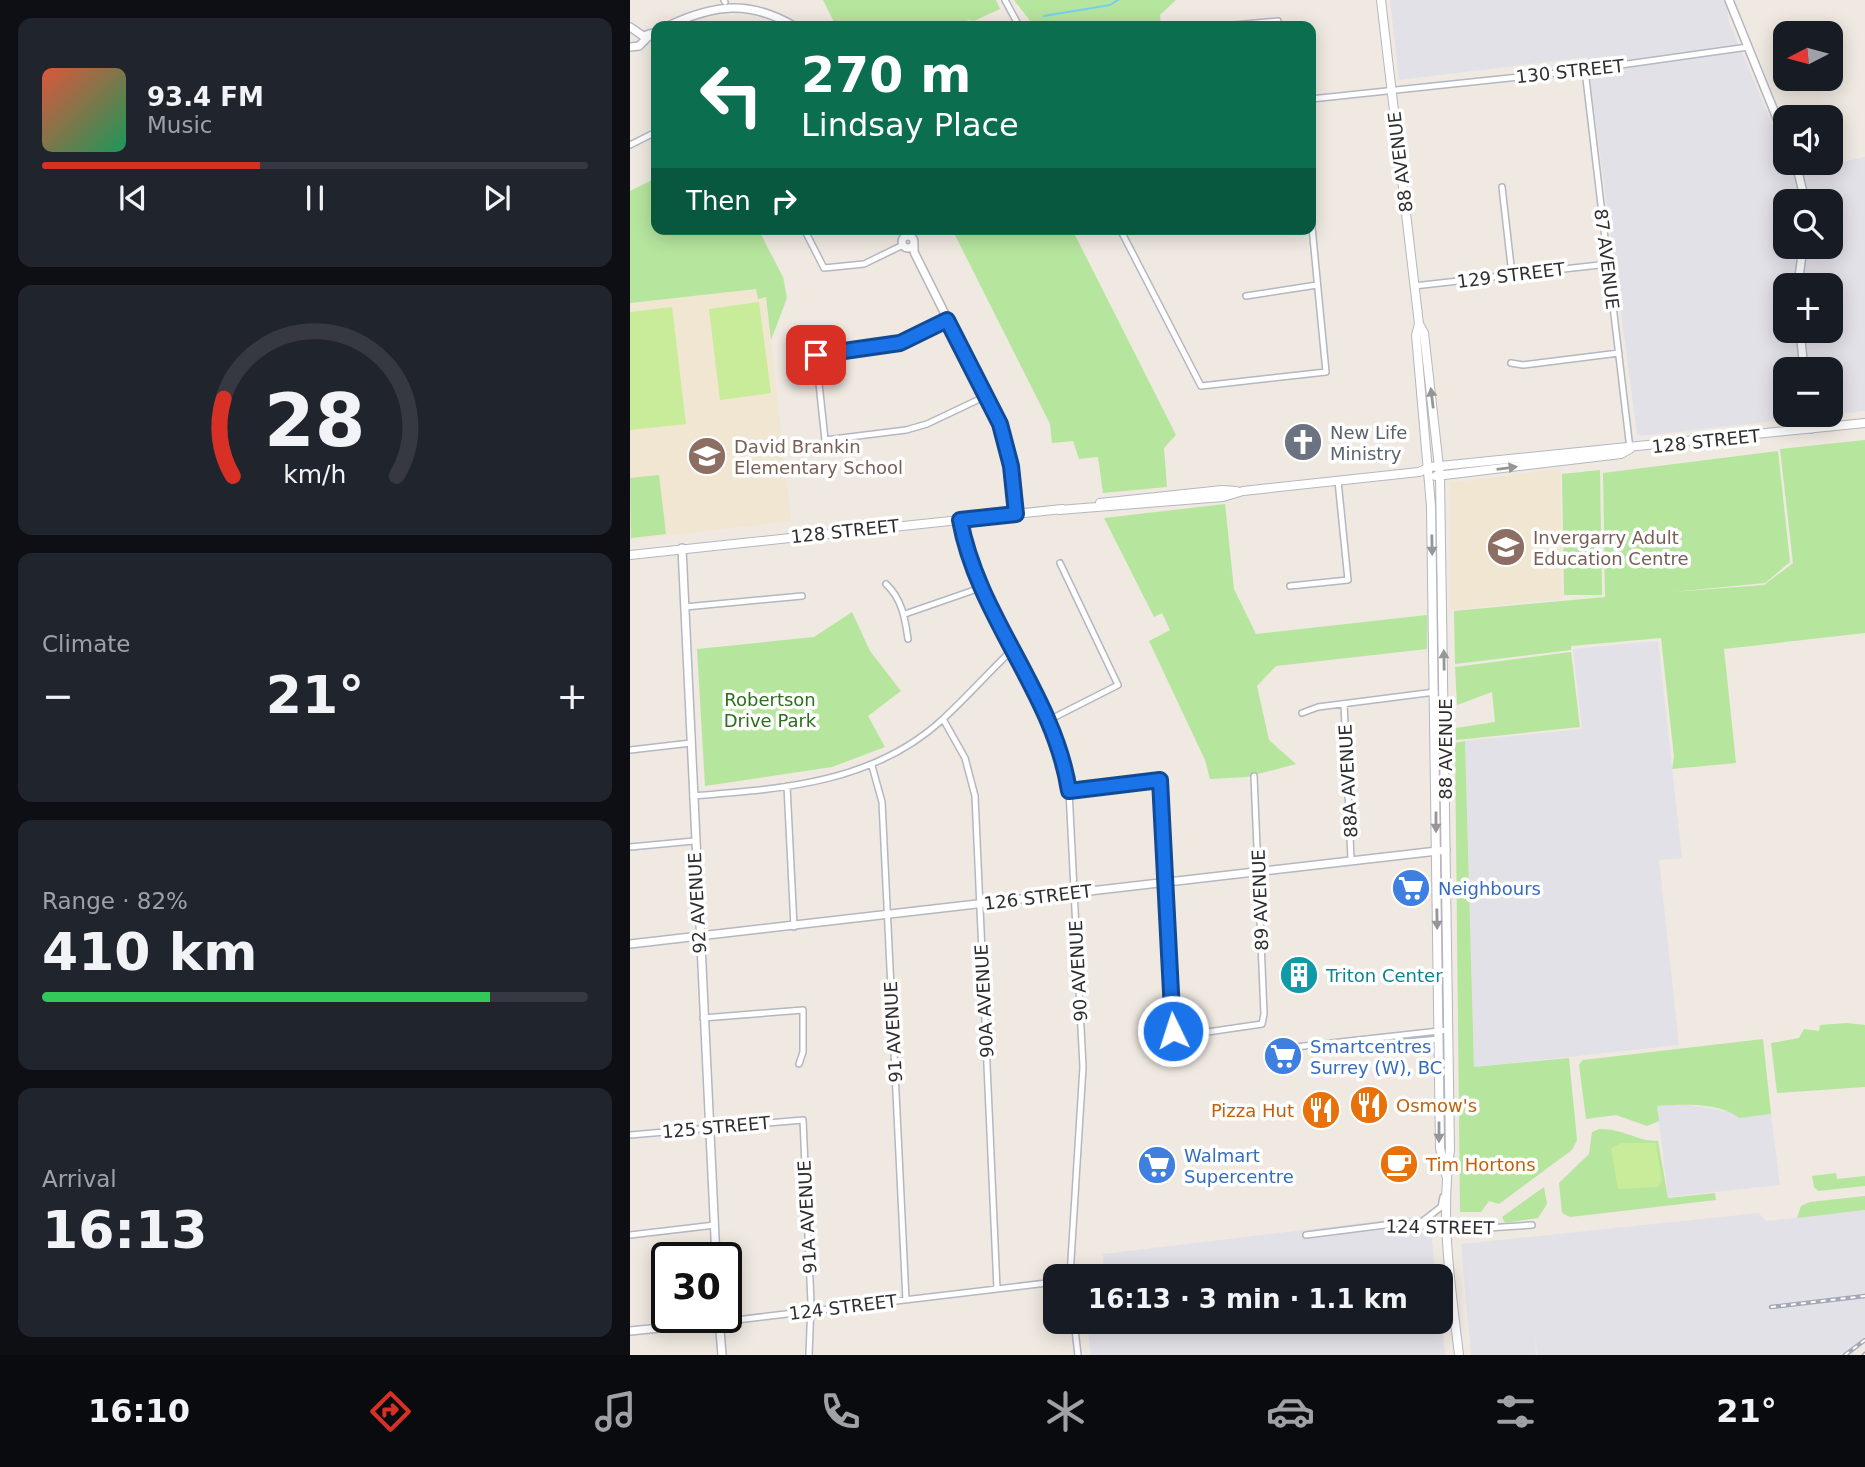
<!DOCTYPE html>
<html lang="en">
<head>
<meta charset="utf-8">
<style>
	:root { --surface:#171b24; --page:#20242c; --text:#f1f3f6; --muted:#9ea1a6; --line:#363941; --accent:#d93025 }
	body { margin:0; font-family:"DejaVu Sans",sans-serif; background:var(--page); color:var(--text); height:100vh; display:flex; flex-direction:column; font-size:26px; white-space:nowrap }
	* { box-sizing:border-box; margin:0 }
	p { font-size:23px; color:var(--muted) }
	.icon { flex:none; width:38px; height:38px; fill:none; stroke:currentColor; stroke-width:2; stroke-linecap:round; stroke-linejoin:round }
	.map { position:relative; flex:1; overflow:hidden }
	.side { display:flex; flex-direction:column; gap:18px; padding:18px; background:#0d0f14; width:630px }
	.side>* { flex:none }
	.top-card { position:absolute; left:21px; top:21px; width:665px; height:214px; border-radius:14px; box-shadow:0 4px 18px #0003; background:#0b6e4f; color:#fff; overflow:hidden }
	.needle { width:46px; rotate:264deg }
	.buttons { position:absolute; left:1143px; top:21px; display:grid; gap:14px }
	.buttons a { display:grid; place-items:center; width:70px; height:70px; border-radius:14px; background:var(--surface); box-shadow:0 4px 18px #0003; font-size:35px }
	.speed { position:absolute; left:21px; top:1242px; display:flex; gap:14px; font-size:35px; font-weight:700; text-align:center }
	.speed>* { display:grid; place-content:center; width:91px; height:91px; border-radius:50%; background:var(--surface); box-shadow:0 4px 18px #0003; line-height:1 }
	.speed .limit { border:4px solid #111; border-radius:10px; background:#fff; color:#111 }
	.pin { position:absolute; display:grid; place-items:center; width:60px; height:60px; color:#fff; margin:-30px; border-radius:14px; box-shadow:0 4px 10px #0006 }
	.me { position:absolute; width:77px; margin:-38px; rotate:356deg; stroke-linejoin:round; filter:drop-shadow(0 0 5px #0008) }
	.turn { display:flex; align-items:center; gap:24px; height:147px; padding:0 35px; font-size:32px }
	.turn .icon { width:91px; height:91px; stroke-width:2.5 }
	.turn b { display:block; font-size:49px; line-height:60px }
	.then { display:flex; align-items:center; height:66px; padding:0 35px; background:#0003; gap:14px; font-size:26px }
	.big { font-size:52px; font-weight:700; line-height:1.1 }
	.side .card { flex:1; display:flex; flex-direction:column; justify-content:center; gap:10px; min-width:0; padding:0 24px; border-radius:14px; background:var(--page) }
	.side .dial { align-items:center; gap:0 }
	.dial svg { height:182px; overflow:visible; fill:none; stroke:var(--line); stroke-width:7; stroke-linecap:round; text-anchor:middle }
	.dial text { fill:var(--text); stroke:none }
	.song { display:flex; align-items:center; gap:21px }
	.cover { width:84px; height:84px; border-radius:10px; background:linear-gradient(135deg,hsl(10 70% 55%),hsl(150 70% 35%)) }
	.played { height:7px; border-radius:4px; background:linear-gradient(90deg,var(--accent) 40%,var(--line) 40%) }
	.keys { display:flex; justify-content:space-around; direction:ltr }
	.heat { display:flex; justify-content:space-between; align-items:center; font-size:38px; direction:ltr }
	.charge { height:10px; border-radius:5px; background:linear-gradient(90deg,#34c759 82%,var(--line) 0) }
	.trip { position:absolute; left:413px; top:1264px; width:410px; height:70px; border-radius:14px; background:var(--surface); box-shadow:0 4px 18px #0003; font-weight:700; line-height:70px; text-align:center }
	.menu { display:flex; height:112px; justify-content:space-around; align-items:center; background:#090b0e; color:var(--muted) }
	.menu .icon { width:49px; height:49px }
	.menu .active { color:var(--accent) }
	.menu b { font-size:32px; color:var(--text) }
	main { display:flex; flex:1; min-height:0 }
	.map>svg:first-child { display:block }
</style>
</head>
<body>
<main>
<section class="side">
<div class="card">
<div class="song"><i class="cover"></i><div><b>93.4 FM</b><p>Music</p></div></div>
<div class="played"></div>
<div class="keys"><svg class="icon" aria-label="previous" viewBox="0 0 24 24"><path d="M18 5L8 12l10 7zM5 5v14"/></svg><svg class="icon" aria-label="pause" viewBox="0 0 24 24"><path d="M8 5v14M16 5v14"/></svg><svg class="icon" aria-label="next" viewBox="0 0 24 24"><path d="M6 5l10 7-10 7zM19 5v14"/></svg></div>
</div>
<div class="card dial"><svg viewBox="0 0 100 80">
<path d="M14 69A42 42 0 1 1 86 69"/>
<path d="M14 69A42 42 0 0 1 10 35" stroke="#d93025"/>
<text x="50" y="56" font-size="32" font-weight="700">28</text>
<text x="50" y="72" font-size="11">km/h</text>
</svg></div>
<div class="card"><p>Climate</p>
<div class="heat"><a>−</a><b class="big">21°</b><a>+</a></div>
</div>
<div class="card"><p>Range · 82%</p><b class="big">410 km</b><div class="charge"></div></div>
<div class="card"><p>Arrival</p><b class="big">16:13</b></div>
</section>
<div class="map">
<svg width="1235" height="1355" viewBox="0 0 1235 1355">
	<rect width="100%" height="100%" fill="#efe9e1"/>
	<path fill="#e3e1e8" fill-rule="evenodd" d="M760 0H1096L1099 22 1155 154V163L1162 169 1182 163H1200L1201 157 1209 154 1212 162 1235 157V411L1200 415V369H1155V415H1200L1010 436 1007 433 957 57 769 80ZM1155 201H1200V247H1155ZM1155 285H1200V331H1155Z
		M1028 641 1052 858 1029 860 1049 1045 844 1067 835 741 952 729 943 649Z
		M1052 1104 1103 1112 1109 1118 1141 1114 1150 1185 1038 1197 1027 1106Z
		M1235 1210V1336L1222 1355H907L905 1335 906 1355H841L831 1244 1129 1213 1136 1221Z
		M799 1215 806 1276H474L473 1254Z
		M810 1310 815 1355H461L457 1321H810Z"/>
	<path fill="#f0e6d1" d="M135 288 161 521 0 540V303Z
		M930 469 932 599 821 610 820 483Z"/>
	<path fill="#b6e59e" d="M193 0H366L370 9 344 21 337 20 339 26H206Z
		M384 0H546L530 15 531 26H404Z
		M26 178V229H128L153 277 157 298 141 340 136 297 128 299 126 289 0 303V191Z
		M322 229H442L546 435 534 448 537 487 473 493 468 457 449 459 443 441 422 443 420 424Z
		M1235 440V633L1094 649 1106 763 1042 769 1044 757 1031 638 941 646V650L825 664 824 611 975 597 973 473 1148 451 1160 562 1135 583 1042 592 1134 585 1163 563 1150 449Z
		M970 470 972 595H934L932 474Z
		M29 475 36 534 1 538 0 478Z
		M595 504 604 589 626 634 797 615V649L646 666 627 686 639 740 666 764 617 777 580 779 575 760 519 641 540 630 532 613 524 617 474 518Z
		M222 612 240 651 271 691 238 716 255 747 202 767 75 786 67 649 184 637Z
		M941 652 950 727 826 740V728L865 722 862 692 827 705 825 667Z
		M835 741 844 1067 939 1058 947 1140 942 1150 869 1204 859 1201 851 1212H830L825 743Z
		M1217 1023 1235 1025V1087L1147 1093 1141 1043 1169 1038 1174 1029 1189 1031 1190 1025Z
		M1133 1039 1141 1114 1109 1118C1091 1102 1050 1104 1027 1106L1029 1121 1017 1126 986 1115 956 1119 949 1065 953 1060Z
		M969 1129C995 1129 1006 1141 1028 1141L1038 1198 1085 1193 1086 1200 940 1217 932 1213 929 1183 959 1154 962 1132Z
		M1206 1173 1207 1179 1235 1176V1186L1188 1191 1184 1187 1182 1176Z
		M914 1187 917 1204 908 1218 875 1223 872 1217Z
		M1235 1196V1210L1167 1218 1171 1206 1180 1202Z"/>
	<path fill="#c9ec9a" d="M129 302 141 393 90 400 79 309Z
		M42 307 56 424 0 430V312Z
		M992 1143H1026L1032 1181 1028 1187 988 1189 981 1148Z"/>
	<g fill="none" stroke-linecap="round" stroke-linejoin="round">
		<path stroke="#75cff0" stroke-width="2" d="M414 16 480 5 488 0"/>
		<g stroke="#b4b7c1" stroke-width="8">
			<path id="minor" d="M94 0 95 2
				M375 0 389 26
				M593 26 648 21
				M955 70 1000 449
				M681 99 955 70 1118 47
				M0 145 26 132
				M872 187 882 275
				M174 229 194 268 234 264 273 245
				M490 229 571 386 696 372 681 217
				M784 286 978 264
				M616 296 687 285
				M317 320 270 343 186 355 195 440 276 430 297 424 356 396
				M881 363 893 365 989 353
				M330 520 350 588 428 742 439 791 453 1067 440 1276
				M256 584C272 599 275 618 278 639
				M660 586 718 580 708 481
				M55 607 172 596
				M275 614 350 588
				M714 704 721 859
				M672 713 688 707 805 692
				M313 719 335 758 345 796 367 1289
				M419 720 488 685 430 563
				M0 750 61 743
				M242 766 252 802 276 1300
				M157 786 164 927
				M439 791 530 780 543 1031 550 1036 632 1024 634 1014 624 776
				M63 796C152 789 244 783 313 719 337 697 358 673 381 651
				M0 847 64 841
				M73 1018 173 1010V1052L169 1064
				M690 1046 704 1049 809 1039
				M656 1048 818 1030
				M0 1135 173 1120 181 1303 179 1355
				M789 1224 811 1207 813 1197
				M0 1235 85 1225
				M676 1235 771 1223 827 1230 902 1225
				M444 1321 448 1355
				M89 1322 425 1282"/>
		</g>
		<g stroke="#b4b7c1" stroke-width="10">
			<path id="tertiary" d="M1099 0 1155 138
				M38 26C85 4 119 0 164 26
				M0 27 13 36 26 32
				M0 47 9 46 19 36
				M1166 163 1175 201
				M272 242a6 6 0 1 1 12 0a6 6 0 1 1-12 0Z
				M284 245V252L370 424 381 466 386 514
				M1168 285 1173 247
				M1170 331 1174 369
				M1179 415 1181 429
				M52 548 86 1258
				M0 944 816 850
				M89 1318 92 1355
				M0 1331 89 1322"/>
		</g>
		<g stroke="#b4b7c1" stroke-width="10">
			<path id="secondary" d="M751 0 789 324 786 335 801 506 810 1148 816 1175
				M789 324 794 333 810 476 820 1150C810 1219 821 1287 829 1355
				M806 476 991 454 1000 449
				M470 503 592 490 606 491
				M429 510 593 497 613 491 789 472 800 467 1235 423
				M0 555 432 509"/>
		</g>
		<use href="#minor" stroke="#fff" stroke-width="5"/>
		<use href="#tertiary" stroke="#fff" stroke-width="7"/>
		<use href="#secondary" stroke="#fff" stroke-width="8"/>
		<g stroke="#a3a6b8" stroke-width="4.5">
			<path id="rail" d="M1141 1307 1235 1296
				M1215 1355 1235 1340
				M1234 1355 1235 1354"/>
		</g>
		<use href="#rail" stroke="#fff" stroke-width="2" stroke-dasharray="5" stroke-linecap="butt"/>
	</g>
	<defs><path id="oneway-solid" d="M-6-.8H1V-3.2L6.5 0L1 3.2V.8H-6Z" transform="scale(1.75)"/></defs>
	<g fill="#969696">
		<use href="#oneway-solid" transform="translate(802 398) rotate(-97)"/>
		<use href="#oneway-solid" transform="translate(877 468) rotate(-7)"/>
		<use href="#oneway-solid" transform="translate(802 545) rotate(89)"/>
		<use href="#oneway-solid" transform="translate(814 660) rotate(-91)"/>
		<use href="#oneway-solid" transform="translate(806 822) rotate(90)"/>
		<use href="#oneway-solid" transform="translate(807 919) rotate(89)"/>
		<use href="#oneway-solid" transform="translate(809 1132) rotate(90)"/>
	</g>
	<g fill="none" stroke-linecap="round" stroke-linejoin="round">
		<g stroke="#114b97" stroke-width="18">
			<path id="route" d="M186 355 270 343 317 320 370 424 381 466 386 514 330 520C348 618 424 693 439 791L530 780 543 1031"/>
		</g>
		<use href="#route" stroke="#1a73e8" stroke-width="12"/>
	</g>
	<defs>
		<g id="church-disc" transform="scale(2.0125)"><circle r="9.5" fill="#6b7280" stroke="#fff"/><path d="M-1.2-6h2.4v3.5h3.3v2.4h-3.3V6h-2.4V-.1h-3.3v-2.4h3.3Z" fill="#fff"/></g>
		<g id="school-disc" transform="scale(2.0125)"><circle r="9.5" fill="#8d6e63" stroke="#fff"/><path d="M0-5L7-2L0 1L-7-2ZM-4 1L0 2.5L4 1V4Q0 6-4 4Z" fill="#fff"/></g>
		<g id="supermarket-disc" transform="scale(2.0125)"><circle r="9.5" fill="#3f7fe0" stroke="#fff"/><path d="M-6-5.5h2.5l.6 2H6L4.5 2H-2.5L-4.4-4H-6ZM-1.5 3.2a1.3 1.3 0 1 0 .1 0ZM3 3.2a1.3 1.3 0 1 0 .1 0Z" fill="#fff"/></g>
		<g id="building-disc" transform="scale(2.0125)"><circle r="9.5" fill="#0f9aa8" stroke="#fff"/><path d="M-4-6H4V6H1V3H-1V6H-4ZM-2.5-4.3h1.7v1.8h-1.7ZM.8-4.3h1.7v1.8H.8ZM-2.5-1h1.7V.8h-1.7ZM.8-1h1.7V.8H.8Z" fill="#fff"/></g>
		<g id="restaurant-disc" transform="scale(2.0125)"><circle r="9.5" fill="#e8710a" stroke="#fff"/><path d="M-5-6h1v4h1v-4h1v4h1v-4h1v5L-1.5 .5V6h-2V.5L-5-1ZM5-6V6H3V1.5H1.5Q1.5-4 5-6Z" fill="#fff"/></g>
		<g id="cafe-disc" transform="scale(2.0125)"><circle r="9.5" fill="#e8710a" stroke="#fff"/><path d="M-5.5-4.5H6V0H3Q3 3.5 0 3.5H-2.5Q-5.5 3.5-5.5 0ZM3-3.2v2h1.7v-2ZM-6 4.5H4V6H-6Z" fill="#fff"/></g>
	</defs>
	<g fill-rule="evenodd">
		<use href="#church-disc" x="673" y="442"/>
		<use href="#school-disc" x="77" y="456"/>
		<use href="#school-disc" x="876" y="547"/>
		<use href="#supermarket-disc" x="781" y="888"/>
		<use href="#building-disc" x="669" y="975"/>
		<use href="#supermarket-disc" x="653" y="1056"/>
		<use href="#restaurant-disc" x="739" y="1105"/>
		<use href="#restaurant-disc" x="691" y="1110"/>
		<use href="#cafe-disc" x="769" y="1164"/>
		<use href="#supermarket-disc" x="527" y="1165"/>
	</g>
	<g text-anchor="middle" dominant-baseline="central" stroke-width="7" stroke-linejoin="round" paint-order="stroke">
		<g font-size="18" fill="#2e2e2e" stroke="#fff">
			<text transform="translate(940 71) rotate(-6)">130 STREET</text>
			<text transform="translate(770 162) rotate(-97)">88 AVENUE</text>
			<text transform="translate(977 259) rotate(83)">87 AVENUE</text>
			<text transform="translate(881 275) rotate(-7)">129 STREET</text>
			<text transform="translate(1076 441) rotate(-6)">128 STREET</text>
			<text transform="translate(215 531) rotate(-6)">128 STREET</text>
			<text transform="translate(815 749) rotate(-90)">88 AVENUE</text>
			<text transform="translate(718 781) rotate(-93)">88A AVENUE</text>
			<text transform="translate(408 897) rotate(-7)">126 STREET</text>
			<text transform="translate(630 900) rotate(-92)">89 AVENUE</text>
			<text transform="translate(67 903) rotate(-93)">92 AVENUE</text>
			<text transform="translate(448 971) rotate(-93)">90 AVENUE</text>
			<text transform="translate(354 1001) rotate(-93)">90A AVENUE</text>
			<text transform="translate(263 1032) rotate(-93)">91 AVENUE</text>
			<text transform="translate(86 1127) rotate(-5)">125 STREET</text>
			<text transform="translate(177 1217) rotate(-93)">91A AVENUE</text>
			<text transform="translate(810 1227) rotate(1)">124 STREET</text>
			<text transform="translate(213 1307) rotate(-7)">124 STREET</text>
		</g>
		<g font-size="18" fill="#5b616d" stroke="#fff" text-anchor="start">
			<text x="700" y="432">New Life<tspan x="700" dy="21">Ministry</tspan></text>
		</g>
		<g font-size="18" fill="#785e54" stroke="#fff" text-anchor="start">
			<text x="104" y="446">David Brankin<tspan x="104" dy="21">Elementary School</tspan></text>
			<text x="903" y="537">Invergarry Adult<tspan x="903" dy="21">Education Centre</tspan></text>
		</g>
		<g font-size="18" fill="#2c6e1b" stroke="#fff">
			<text x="140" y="699">Robertson<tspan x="140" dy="21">Drive Park</tspan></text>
		</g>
		<g font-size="18" fill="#366cbe" stroke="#fff" text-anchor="start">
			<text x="808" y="888">Neighbours</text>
			<text x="680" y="1046">Smartcentres<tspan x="680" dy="21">Surrey (W), BC</tspan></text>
			<text x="554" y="1155">Walmart<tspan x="554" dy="21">Supercentre</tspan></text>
		</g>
		<g font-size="18" fill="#0d838f" stroke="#fff" text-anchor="start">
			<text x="696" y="975">Triton Center</text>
		</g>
		<g font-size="18" fill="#c56008" stroke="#fff" text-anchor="start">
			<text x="766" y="1105">Osmow's</text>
			<text x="664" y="1110" text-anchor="end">Pizza Hut</text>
			<text x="796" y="1164">Tim Hortons</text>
		</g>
	</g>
</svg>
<div class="buttons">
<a><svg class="needle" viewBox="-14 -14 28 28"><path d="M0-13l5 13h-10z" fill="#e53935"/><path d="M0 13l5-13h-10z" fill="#9ea1a6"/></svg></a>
<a><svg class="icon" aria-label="sound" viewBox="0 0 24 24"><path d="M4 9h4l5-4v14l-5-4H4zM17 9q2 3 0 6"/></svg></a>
<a><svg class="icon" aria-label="search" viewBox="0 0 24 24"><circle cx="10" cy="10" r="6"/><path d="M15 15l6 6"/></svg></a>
<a>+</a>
<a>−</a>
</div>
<div class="speed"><div class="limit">30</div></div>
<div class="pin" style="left:186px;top:355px;background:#d93025"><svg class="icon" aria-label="arrive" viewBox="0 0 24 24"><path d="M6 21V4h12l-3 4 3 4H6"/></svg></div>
<svg class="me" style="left:543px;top:1031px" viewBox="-20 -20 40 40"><circle r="17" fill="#1a73e8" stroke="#fff" stroke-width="3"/><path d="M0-11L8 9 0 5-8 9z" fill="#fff"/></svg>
<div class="trip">16:13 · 3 min · 1.1 km</div>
<div class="top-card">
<div class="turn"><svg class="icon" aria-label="left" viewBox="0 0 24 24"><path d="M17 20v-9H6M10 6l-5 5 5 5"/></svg><div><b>270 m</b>Lindsay Place</div></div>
<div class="then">Then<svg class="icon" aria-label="right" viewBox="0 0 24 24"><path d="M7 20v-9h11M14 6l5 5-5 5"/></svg></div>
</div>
</div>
</main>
<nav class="menu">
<b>16:10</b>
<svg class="icon active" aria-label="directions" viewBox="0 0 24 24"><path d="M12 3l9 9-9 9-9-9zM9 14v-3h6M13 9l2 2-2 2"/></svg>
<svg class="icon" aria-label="music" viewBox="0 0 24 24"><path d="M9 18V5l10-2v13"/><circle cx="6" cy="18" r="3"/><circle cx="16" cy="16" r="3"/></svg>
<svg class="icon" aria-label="phone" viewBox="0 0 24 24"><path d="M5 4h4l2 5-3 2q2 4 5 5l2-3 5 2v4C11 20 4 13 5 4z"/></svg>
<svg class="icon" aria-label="climate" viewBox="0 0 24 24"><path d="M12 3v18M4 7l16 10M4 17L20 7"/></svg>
<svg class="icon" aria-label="car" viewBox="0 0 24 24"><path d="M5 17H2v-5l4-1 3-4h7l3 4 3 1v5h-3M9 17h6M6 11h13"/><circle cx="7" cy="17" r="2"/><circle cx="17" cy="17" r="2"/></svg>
<svg class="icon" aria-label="filters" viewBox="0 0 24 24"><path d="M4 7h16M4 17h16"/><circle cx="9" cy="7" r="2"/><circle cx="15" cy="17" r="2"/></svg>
<b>21°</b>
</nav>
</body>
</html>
